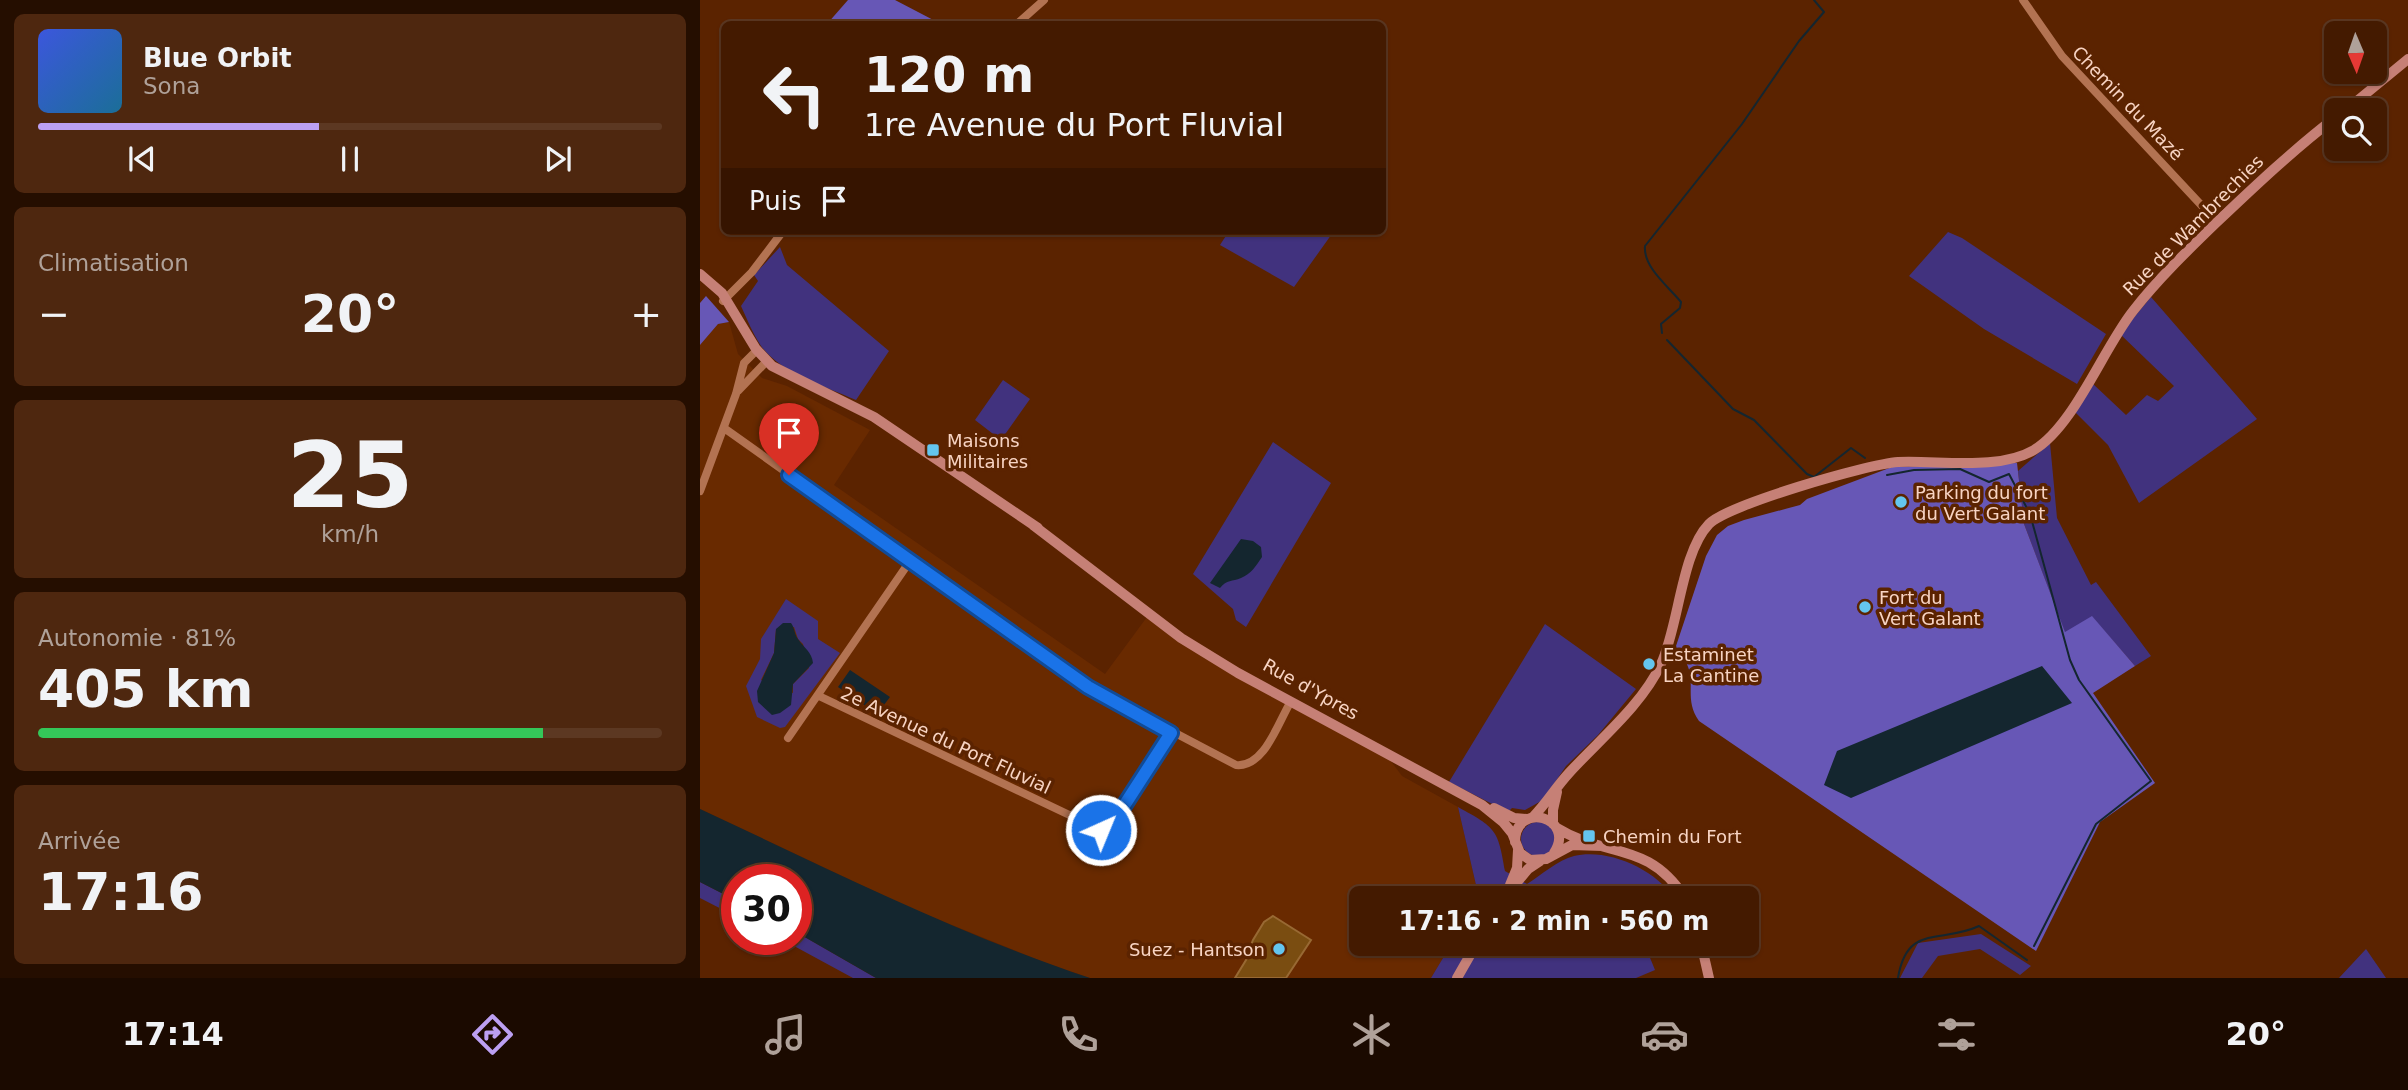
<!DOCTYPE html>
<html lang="fr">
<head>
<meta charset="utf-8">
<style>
	:root { --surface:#441a00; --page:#4e270f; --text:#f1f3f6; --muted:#afa199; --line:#5c3822; --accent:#bca0f2 }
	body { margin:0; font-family:"DejaVu Sans",sans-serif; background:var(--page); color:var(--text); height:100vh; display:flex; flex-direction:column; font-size:26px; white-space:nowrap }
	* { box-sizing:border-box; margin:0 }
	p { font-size:23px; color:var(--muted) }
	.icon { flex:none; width:38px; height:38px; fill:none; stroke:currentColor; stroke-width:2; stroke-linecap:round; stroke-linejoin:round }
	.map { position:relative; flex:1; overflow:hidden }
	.drawer { display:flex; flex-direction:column; gap:14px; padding:14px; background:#250e00; width:700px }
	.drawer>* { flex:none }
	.guide { position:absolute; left:21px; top:21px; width:665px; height:214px; border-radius:10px; box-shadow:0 2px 5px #0004,0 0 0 2px var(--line); background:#441a00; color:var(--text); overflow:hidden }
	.needle { width:46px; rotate:178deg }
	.buttons { position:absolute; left:1624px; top:21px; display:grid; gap:14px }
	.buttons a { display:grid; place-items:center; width:63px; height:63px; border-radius:10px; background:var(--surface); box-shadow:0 2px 5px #0004,0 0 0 2px var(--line); font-size:35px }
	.speed { position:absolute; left:21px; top:864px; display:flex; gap:14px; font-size:35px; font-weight:700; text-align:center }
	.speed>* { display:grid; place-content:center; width:91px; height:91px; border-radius:50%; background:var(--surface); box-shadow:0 2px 5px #0004,0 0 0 2px var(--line); line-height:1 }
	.speed .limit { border:10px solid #d22; background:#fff; color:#111 }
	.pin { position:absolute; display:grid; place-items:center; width:60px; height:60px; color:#fff; margin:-72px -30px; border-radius:50% 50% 50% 0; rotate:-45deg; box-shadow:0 0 7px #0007 }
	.pin .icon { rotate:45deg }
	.me { position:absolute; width:77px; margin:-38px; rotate:44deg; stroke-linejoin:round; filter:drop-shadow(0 0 5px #0008) }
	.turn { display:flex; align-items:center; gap:24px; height:147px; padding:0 28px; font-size:32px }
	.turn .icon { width:91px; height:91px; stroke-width:2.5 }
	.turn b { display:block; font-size:49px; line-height:60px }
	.then { display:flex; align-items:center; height:66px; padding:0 28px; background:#0003; gap:14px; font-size:26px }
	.big { font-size:52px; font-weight:800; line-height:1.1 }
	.drawer .tile { flex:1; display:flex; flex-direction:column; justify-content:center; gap:10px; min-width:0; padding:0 24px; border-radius:10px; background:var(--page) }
	.drawer .dial { align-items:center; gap:0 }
	.dial b { font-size:91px; line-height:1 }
	.song { display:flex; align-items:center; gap:21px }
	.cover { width:84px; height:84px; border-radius:10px; background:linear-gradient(135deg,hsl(230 70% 55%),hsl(200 70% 35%)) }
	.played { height:7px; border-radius:4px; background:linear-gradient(90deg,var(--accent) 45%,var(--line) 45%) }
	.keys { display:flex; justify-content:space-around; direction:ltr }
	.heat { display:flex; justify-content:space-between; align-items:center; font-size:38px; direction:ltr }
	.charge { height:10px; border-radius:5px; background:linear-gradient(90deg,#34c759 81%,var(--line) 0) }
	.trip { position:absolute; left:649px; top:886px; width:410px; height:70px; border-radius:10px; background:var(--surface); box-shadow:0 2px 5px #0004,0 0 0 2px var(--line); font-weight:800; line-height:70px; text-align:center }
	.dock { display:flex; height:112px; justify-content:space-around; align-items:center; background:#1b0a00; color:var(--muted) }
	.dock .icon { width:49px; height:49px }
	.dock .on { color:var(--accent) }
	.dock b { font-size:32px; color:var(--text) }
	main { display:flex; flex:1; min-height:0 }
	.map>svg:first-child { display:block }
</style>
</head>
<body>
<main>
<section class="drawer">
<div class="tile">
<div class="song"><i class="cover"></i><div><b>Blue Orbit</b><p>Sona</p></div></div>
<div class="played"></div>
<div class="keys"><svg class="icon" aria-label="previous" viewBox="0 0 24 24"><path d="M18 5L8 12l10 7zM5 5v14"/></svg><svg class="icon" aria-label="pause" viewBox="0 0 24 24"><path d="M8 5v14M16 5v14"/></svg><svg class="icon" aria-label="next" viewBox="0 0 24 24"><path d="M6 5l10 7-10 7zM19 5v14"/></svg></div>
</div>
<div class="tile"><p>Climatisation</p>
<div class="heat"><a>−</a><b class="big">20°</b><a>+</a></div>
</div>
<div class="tile dial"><b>25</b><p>km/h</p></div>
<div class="tile"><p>Autonomie · 81%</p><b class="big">405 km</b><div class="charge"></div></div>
<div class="tile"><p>Arrivée</p><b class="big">17:16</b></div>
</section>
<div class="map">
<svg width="1708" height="978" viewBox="0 0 1708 978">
	<rect width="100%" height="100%" fill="#5b2300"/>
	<path fill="#692a00" d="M29 322 38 354 62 378 87 386 170 430 134 485 405 674 447 617 690 760 702 776 758 807 779 898H662V943H752L731 978H390L343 962 210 908 0 809V345L18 324Z"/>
	<path fill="#41327e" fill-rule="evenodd" d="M529 231H634L594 287 520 245Z
		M1248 232 1262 238 1406 334 1377 384 1284 329 1209 276Z
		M80 247 87 265 189 351 156 400C124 386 82 374 61 346 53 334 47 319 41 306L58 281 54 275Z
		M1451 297 1557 419 1439 503 1408 445 1375 412 1392 383 1426 415 1447 395 1458 401 1474 386 1420 334Z
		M303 380 330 399 301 440 275 420Z
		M573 442 631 483 546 627 536 620 533 609 493 574Z
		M1350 443 1357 518 1391 585 1396 582 1451 656 1435 666 1392 617 1365 633 1324 524 1318 471Z
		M86 599 118 621V639L140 653 85 727 80 728 57 717 46 686 60 659 61 639ZM94 627 98 639 103 644 109 668 93 684V693L61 680 74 653 76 629Z
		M845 624 936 689 898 735 866 766 843 800 825 810 812 808 808 812 749 782Z
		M758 807C796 828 798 829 805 871L827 884C841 875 858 860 874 856 908 848 955 869 974 898H779Z
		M821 839a17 17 0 1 1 34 0a17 17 0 1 1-34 0Z
		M0 882 37 901V917L0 898Z
		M96 932 176 978H153L83 940H96Z
		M1281 934 1331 966 1320 975 1280 949 1238 956 1222 978H1200L1218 943Z
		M752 943H944L955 970 936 978H731Z
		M1666 949 1686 978H1639Z"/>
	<path fill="#6757b6" d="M148 0H195L241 24H127Z
		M6 296 29 322 18 324 0 345V303Z
		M1317 463 1324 524 1365 632 1392 616 1435 666 1393 693 1455 783 1400 822 1336 951 999 721C980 694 1004 675 975 649L1006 556 1017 535 1028 526 1044 520 1100 505 1107 499 1192 467Z"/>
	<path fill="#14262f" d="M541 539 553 541 561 547 562 557C556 566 551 574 541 578 532 582 527 579 520 588L510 583Z
		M83 623H91C95 628 94 634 98 639 104 648 112 652 113 663L93 684 91 705 80 713 72 715 58 702 57 691 74 653 76 629Z
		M1342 666 1372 703 1151 798 1124 785 1137 751Z
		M150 670 190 697 177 714 138 687Z
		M0 809C129 869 255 933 390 978H176L96 932V880H37V901L0 882Z"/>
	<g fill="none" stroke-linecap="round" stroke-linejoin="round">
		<path stroke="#14262f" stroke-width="2" d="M962 333 961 324 980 308 981 302C968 286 943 267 945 246L1042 124 1099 41 1124 12 1114 0
			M967 340 1033 409 1054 420 1107 474 1114 477 1151 448 1165 458
			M1187 475 1214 470 1260 469 1289 482 1309 474 1330 514 1370 660 1379 680 1451 781 1396 824 1334 946
			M1198 978C1207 923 1241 944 1279 926L1327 960"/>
	</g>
	<path fill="#7a4d11" stroke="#986933" stroke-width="2" d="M573 916 611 940 586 978H535L554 947 551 945 553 940 564 922Z"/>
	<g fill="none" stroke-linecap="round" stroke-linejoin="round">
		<path stroke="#b37352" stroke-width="8" d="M1323 0 1362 56 1517 222
			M317 24 344 0
			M23 301 52 272 83 231
			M38 391 67 361
			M24 428 388 687 536 765C564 768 578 723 590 703
			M0 491 36 394 44 363 57 350
			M119 696 401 830 409 829 471 732
			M88 738 210 561"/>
		<path stroke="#c68076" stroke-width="10" d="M1646 110 1708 59
			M0 274 22 293 56 349 72 366 174 417 338 528
			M333 525 481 638 538 673 782 805 803 822 812 833 820 853 830 860 846 859 872 845 903 846
			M794 808 814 818 827 819
			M833 817C846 804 856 787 869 773 899 740 942 705 961 664 979 626 981 553 1009 524 1027 505 1168 464 1198 462 1239 460 1298 471 1334 450 1374 426 1403 349 1433 311 1458 279 1487 251 1516 223 1555 186 1593 150 1636 117
			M853 824V810L857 792
			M857 828C905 858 948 840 985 898
			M815 842C815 800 877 817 854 853
			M810 885 817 868 818 850
			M804 898 828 869 840 861
			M1001 943 1009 978
			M757 978 777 943"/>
	</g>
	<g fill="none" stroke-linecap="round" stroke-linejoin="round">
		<g stroke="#114b97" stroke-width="18">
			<path id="route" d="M89 475 388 687 471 733 409 829 401 830"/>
		</g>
		<use href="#route" stroke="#1a73e8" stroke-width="12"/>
	</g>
	<g fill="#64c5ee" stroke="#5b2300" stroke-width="2.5">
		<rect x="226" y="443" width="14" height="14" rx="3.5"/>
		<circle cx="1201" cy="502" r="7"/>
		<circle cx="1165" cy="607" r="7"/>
		<circle cx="949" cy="664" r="7"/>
		<rect x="882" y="829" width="14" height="14" rx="3.5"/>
		<circle cx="579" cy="949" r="7"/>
	</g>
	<g text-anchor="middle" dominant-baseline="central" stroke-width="7" stroke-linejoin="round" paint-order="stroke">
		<g font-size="18" fill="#f8d4c3" stroke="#5b2300">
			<text transform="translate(1428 103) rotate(46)">Chemin du Mazé</text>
			<text transform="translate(1493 225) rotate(-45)">Rue de Wambrechies</text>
			<text transform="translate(611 689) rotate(29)">Rue d'Ypres</text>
			<text transform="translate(246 740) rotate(25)">2e Avenue du Port Fluvial</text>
		</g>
		<g font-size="18" fill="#f8d4c3" stroke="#5b2300" text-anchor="start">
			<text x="247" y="440">Maisons<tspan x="247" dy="21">Militaires</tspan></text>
			<text x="1215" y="492">Parking du fort<tspan x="1215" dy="21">du Vert Galant</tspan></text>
			<text x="1179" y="597">Fort du<tspan x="1179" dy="21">Vert Galant</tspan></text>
			<text x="963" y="654">Estaminet<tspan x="963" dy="21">La Cantine</tspan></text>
			<text x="903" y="836">Chemin du Fort</text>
			<text x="565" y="949" text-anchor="end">Suez - Hantson</text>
		</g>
	</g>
</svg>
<div class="buttons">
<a><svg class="needle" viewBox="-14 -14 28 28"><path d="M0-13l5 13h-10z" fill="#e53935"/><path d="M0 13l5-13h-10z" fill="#afa199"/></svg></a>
<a><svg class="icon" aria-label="search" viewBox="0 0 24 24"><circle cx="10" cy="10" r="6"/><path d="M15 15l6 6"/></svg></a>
</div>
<div class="speed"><div class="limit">30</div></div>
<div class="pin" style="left:89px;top:475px;background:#d93025"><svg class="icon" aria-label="arrive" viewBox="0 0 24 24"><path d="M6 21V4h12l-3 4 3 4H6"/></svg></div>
<svg class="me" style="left:401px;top:830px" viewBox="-20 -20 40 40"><circle r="17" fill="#1a73e8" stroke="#fff" stroke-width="3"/><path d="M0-11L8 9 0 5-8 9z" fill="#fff"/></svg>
<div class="trip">17:16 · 2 min · 560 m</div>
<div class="guide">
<div class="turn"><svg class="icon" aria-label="left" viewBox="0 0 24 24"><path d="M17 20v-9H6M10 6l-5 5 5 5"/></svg><div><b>120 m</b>1re Avenue du Port Fluvial</div></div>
<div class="then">Puis<svg class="icon" aria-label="arrive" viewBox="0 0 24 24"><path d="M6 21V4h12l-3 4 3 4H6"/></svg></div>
</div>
</div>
</main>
<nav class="dock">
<b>17:14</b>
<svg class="icon on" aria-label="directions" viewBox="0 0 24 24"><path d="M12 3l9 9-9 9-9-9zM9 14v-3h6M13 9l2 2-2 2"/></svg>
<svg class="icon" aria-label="music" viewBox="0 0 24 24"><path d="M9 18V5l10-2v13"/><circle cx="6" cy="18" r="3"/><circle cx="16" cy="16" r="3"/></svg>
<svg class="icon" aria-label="phone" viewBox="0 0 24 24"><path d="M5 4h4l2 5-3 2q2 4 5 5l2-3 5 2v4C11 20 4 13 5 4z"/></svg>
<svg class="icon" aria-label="climate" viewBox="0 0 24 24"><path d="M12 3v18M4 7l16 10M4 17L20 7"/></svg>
<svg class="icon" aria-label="car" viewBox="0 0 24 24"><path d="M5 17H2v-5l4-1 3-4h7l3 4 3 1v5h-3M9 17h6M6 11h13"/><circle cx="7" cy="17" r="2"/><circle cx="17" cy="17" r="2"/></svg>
<svg class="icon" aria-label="filters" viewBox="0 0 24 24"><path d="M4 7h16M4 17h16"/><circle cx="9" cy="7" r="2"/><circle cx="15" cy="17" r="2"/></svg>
<b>20°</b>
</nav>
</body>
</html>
